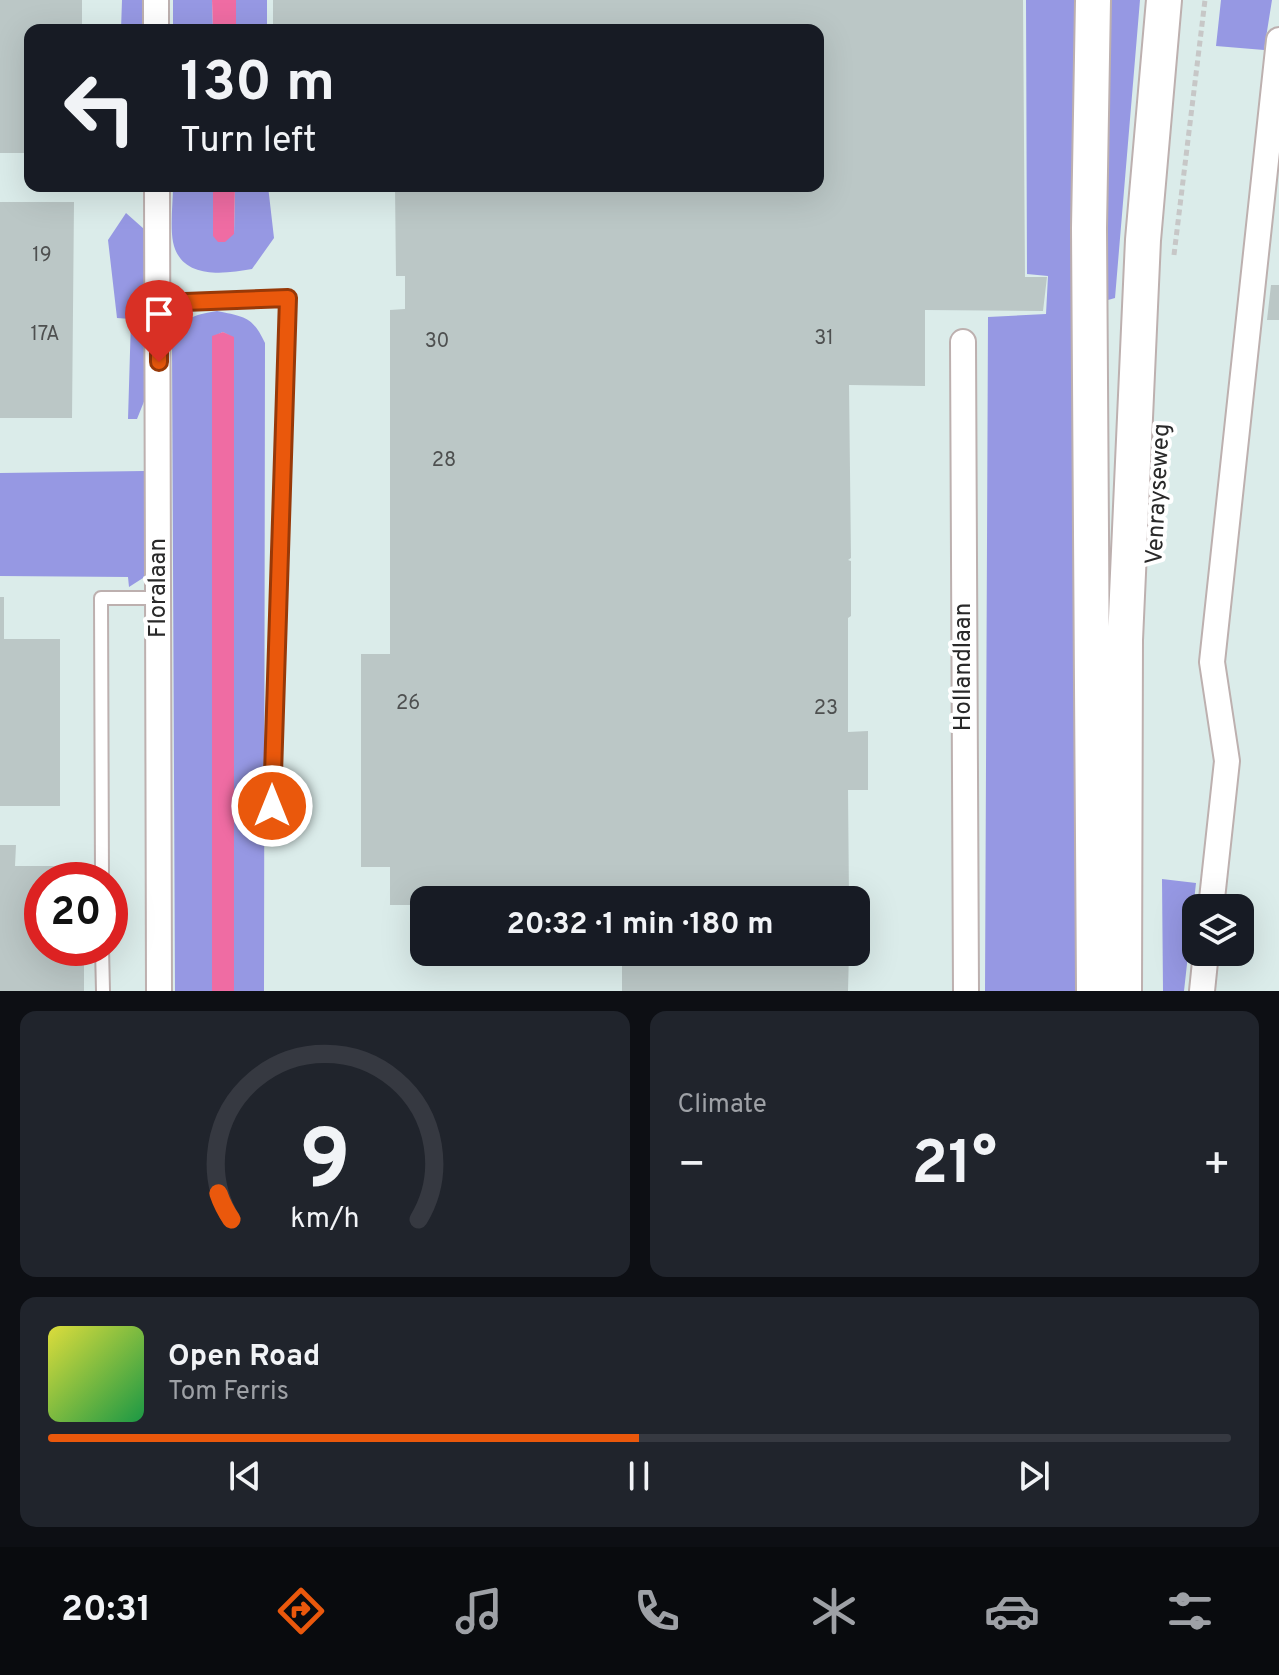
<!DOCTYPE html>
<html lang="en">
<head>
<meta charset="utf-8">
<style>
	:root { --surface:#171b24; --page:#20242c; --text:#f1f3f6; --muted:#9ea1a6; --line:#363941; --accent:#ea580c }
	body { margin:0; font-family:Overpass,sans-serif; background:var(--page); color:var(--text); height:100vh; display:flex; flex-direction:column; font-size:30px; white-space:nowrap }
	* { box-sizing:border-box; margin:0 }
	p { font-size:26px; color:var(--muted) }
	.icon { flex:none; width:44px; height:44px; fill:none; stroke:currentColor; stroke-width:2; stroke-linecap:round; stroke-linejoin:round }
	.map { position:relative; height:991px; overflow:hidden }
	.sheet { display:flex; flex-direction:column; gap:20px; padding:20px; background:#0d0f14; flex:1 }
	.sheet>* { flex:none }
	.banner { position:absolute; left:24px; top:24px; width:800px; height:168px; border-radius:16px; box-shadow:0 8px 32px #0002; background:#171b24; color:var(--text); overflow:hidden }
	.tools { position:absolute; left:1182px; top:894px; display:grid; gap:16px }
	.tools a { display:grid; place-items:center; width:72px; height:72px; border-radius:16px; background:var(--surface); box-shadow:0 8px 32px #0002; font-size:40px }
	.speed { position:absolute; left:24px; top:862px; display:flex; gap:16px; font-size:40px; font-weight:700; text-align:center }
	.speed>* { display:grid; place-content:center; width:104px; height:104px; border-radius:50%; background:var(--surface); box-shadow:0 8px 32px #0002; line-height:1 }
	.speed .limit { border:12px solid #d22; background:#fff; color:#111 }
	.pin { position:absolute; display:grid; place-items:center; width:68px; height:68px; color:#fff; margin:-82px -34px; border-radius:50% 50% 50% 0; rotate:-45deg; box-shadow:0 0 8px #0007 }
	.pin .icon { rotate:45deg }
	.me { position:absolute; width:88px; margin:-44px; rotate:0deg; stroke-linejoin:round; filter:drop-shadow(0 0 6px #0008) }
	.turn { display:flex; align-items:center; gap:28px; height:168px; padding:0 24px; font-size:36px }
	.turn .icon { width:104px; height:104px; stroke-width:2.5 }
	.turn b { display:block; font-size:56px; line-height:68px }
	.big { font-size:60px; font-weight:700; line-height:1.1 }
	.sheet .card { flex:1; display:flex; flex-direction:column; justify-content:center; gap:12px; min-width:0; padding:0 28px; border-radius:16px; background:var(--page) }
	.sheet .dial { align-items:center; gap:0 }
	.dial svg { height:208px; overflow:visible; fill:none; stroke:var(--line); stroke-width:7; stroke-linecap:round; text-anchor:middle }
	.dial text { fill:var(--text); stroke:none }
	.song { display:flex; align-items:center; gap:24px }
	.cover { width:96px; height:96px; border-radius:12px; background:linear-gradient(135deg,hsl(60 70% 55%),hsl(140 70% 35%)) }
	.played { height:8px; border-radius:4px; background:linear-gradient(90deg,var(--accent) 50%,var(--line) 50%) }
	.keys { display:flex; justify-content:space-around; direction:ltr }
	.heat { display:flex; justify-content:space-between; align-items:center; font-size:44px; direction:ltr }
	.sheet .tiles { flex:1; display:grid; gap:20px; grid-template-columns:1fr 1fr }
	.card:last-child { grid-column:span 2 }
	.trip { position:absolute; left:410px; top:886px; width:460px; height:80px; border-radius:16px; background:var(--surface); box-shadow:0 8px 32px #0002; font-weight:700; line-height:80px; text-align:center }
	.tabs { display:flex; height:128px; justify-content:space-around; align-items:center; background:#090b0e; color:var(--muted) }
	.tabs .icon { width:56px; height:56px }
	.tabs .on { color:var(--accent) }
	.tabs b { font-size:36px; color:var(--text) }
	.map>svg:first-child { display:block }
</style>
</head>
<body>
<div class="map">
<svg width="1279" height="991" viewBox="0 0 1279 991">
	<rect width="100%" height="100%" fill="#dbecea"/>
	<path fill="#9698e3" d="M122 0H145V30H121Z
		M173 0H212L213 30H173Z
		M236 0H267V30H236Z
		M1026 0H1081L1082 991H985L988 317 1046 314 1048 276 1027 274Z
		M1107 0H1140L1115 298 1108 300Z
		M1221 0H1272L1264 50 1216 46Z
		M173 186H213V236L234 234 235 186H268L274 238 252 269C224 274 181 280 173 242 170 225 173 203 173 186Z
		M126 213 144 229 147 394 137 419H128L131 319 117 318 108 240Z
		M217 311C245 317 252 316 265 343L264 991H234V338L223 332 212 337V991H175L172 348C185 318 184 317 217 311Z
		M144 471 149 565 143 578 129 587 128 577 0 576V473Z
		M1162 879 1196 883 1184 991H1163Z"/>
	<path fill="#ef6ca3" d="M212 0H236V30H213Z
		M213 186H235L234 234 225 242H218L213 236Z
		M223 332 234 337V991H212V336Z"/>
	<path fill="#bbc7c6" d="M0 0H82V30H30V153H0Z
		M273 0H1023L1025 277H1047L1043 311 925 310V386L849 385 851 558 848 560 851 561V616L848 618V732L868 731V790H848L849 900H424V905H390V867H361V654H390V310L405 309V276H396L395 186H818V30H273Z
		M0 202H74L72 418H0Z
		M1271 285H1279V320H1267Z
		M0 597H4V639H60V806H0Z
		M0 845H16L15 866H84V880H42V948H84V991H0Z
		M622 952H849L848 991H622Z"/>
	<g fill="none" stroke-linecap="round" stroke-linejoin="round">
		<g stroke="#bdb0af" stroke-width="16">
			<path id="lane" d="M159 303 288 298 271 782 272 829
				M102 880 101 598H159
				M102 948 103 991"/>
		</g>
		<g stroke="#bdb0af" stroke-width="28">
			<path id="street" d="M156 0V30
				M157 186 159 991
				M963 342 966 991
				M1211 908 1227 761 1212 662 1279 40
				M1202 991 1206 952"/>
		</g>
		<g stroke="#bdb0af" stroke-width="38">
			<path id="secondary" d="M1093 0 1089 228 1094 991
				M1124 991 1125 640 1143 240 1164 0"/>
		</g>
		<path stroke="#c7c7c7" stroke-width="5" stroke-dasharray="6 4" stroke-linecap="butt" d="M1174 255 1205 0"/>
		<use href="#lane" stroke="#fff" stroke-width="12"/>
		<use href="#street" stroke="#fff" stroke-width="24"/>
		<use href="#secondary" stroke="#fff" stroke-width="34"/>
	</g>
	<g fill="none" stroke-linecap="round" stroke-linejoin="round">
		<g stroke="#983908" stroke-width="20">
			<path id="route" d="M159 362V303L288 298 272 806"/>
		</g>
		<use href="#route" stroke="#ea580c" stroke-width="14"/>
	</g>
	<g text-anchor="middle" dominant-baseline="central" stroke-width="8" stroke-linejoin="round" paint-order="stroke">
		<g font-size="20" fill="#4e5050">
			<text x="42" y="256">19</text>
			<text x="45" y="335">17A</text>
			<text x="824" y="339">31</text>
			<text x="437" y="342">30</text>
			<text x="444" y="461">28</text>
			<text x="408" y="704">26</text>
			<text x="826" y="709">23</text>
		</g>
		<g font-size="24" fill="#292929" stroke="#fff">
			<text transform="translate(1159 494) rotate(-87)">Venrayseweg</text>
			<text transform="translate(159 588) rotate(-90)">Floralaan</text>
			<text transform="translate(964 667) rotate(-90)">Hollandlaan</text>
		</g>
	</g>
</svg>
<div class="tools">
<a><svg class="icon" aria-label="layers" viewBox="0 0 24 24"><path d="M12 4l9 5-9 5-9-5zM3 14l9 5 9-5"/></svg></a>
</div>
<div class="speed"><div class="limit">20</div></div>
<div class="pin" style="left:159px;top:362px;background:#d93025"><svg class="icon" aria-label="arrive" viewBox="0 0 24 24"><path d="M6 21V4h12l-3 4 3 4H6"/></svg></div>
<svg class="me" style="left:272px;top:806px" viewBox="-20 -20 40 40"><circle r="17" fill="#ea580c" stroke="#fff" stroke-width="3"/><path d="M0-11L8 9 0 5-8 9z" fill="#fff"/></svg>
<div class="trip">20:32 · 1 min · 180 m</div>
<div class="banner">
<div class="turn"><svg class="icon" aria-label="left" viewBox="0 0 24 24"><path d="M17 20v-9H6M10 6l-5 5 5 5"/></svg><div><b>130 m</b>Turn left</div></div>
</div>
</div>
<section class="sheet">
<div class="tiles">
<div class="card dial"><svg viewBox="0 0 100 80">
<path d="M14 69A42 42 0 1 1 86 69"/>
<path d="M14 69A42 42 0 0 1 9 59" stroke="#ea580c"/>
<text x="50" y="56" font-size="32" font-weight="700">9</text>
<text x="50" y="72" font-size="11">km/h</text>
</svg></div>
<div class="card"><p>Climate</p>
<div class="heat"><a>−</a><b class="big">21°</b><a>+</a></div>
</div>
<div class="card">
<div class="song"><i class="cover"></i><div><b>Open Road</b><p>Tom Ferris</p></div></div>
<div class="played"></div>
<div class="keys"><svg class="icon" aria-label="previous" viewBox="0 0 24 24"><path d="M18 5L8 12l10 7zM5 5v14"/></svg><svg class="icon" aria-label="pause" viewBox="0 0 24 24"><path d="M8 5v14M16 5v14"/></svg><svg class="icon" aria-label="next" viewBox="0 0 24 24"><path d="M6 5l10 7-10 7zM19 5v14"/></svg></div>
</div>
</div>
</section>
<nav class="tabs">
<b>20:31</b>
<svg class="icon on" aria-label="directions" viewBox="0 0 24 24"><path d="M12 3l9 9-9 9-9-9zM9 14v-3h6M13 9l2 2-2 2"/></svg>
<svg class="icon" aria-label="music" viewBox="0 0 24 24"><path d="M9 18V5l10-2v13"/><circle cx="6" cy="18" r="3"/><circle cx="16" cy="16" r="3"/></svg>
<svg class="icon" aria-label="phone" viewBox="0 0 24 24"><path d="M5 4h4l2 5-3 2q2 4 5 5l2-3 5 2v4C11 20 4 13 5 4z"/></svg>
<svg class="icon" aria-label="climate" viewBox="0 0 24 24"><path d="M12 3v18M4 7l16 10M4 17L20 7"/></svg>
<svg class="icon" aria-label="car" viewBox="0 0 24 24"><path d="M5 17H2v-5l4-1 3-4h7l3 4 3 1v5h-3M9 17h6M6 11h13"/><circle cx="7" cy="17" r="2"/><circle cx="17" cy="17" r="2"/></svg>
<svg class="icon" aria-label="filters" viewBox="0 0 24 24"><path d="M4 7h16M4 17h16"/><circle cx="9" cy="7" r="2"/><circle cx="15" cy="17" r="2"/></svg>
</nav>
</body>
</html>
